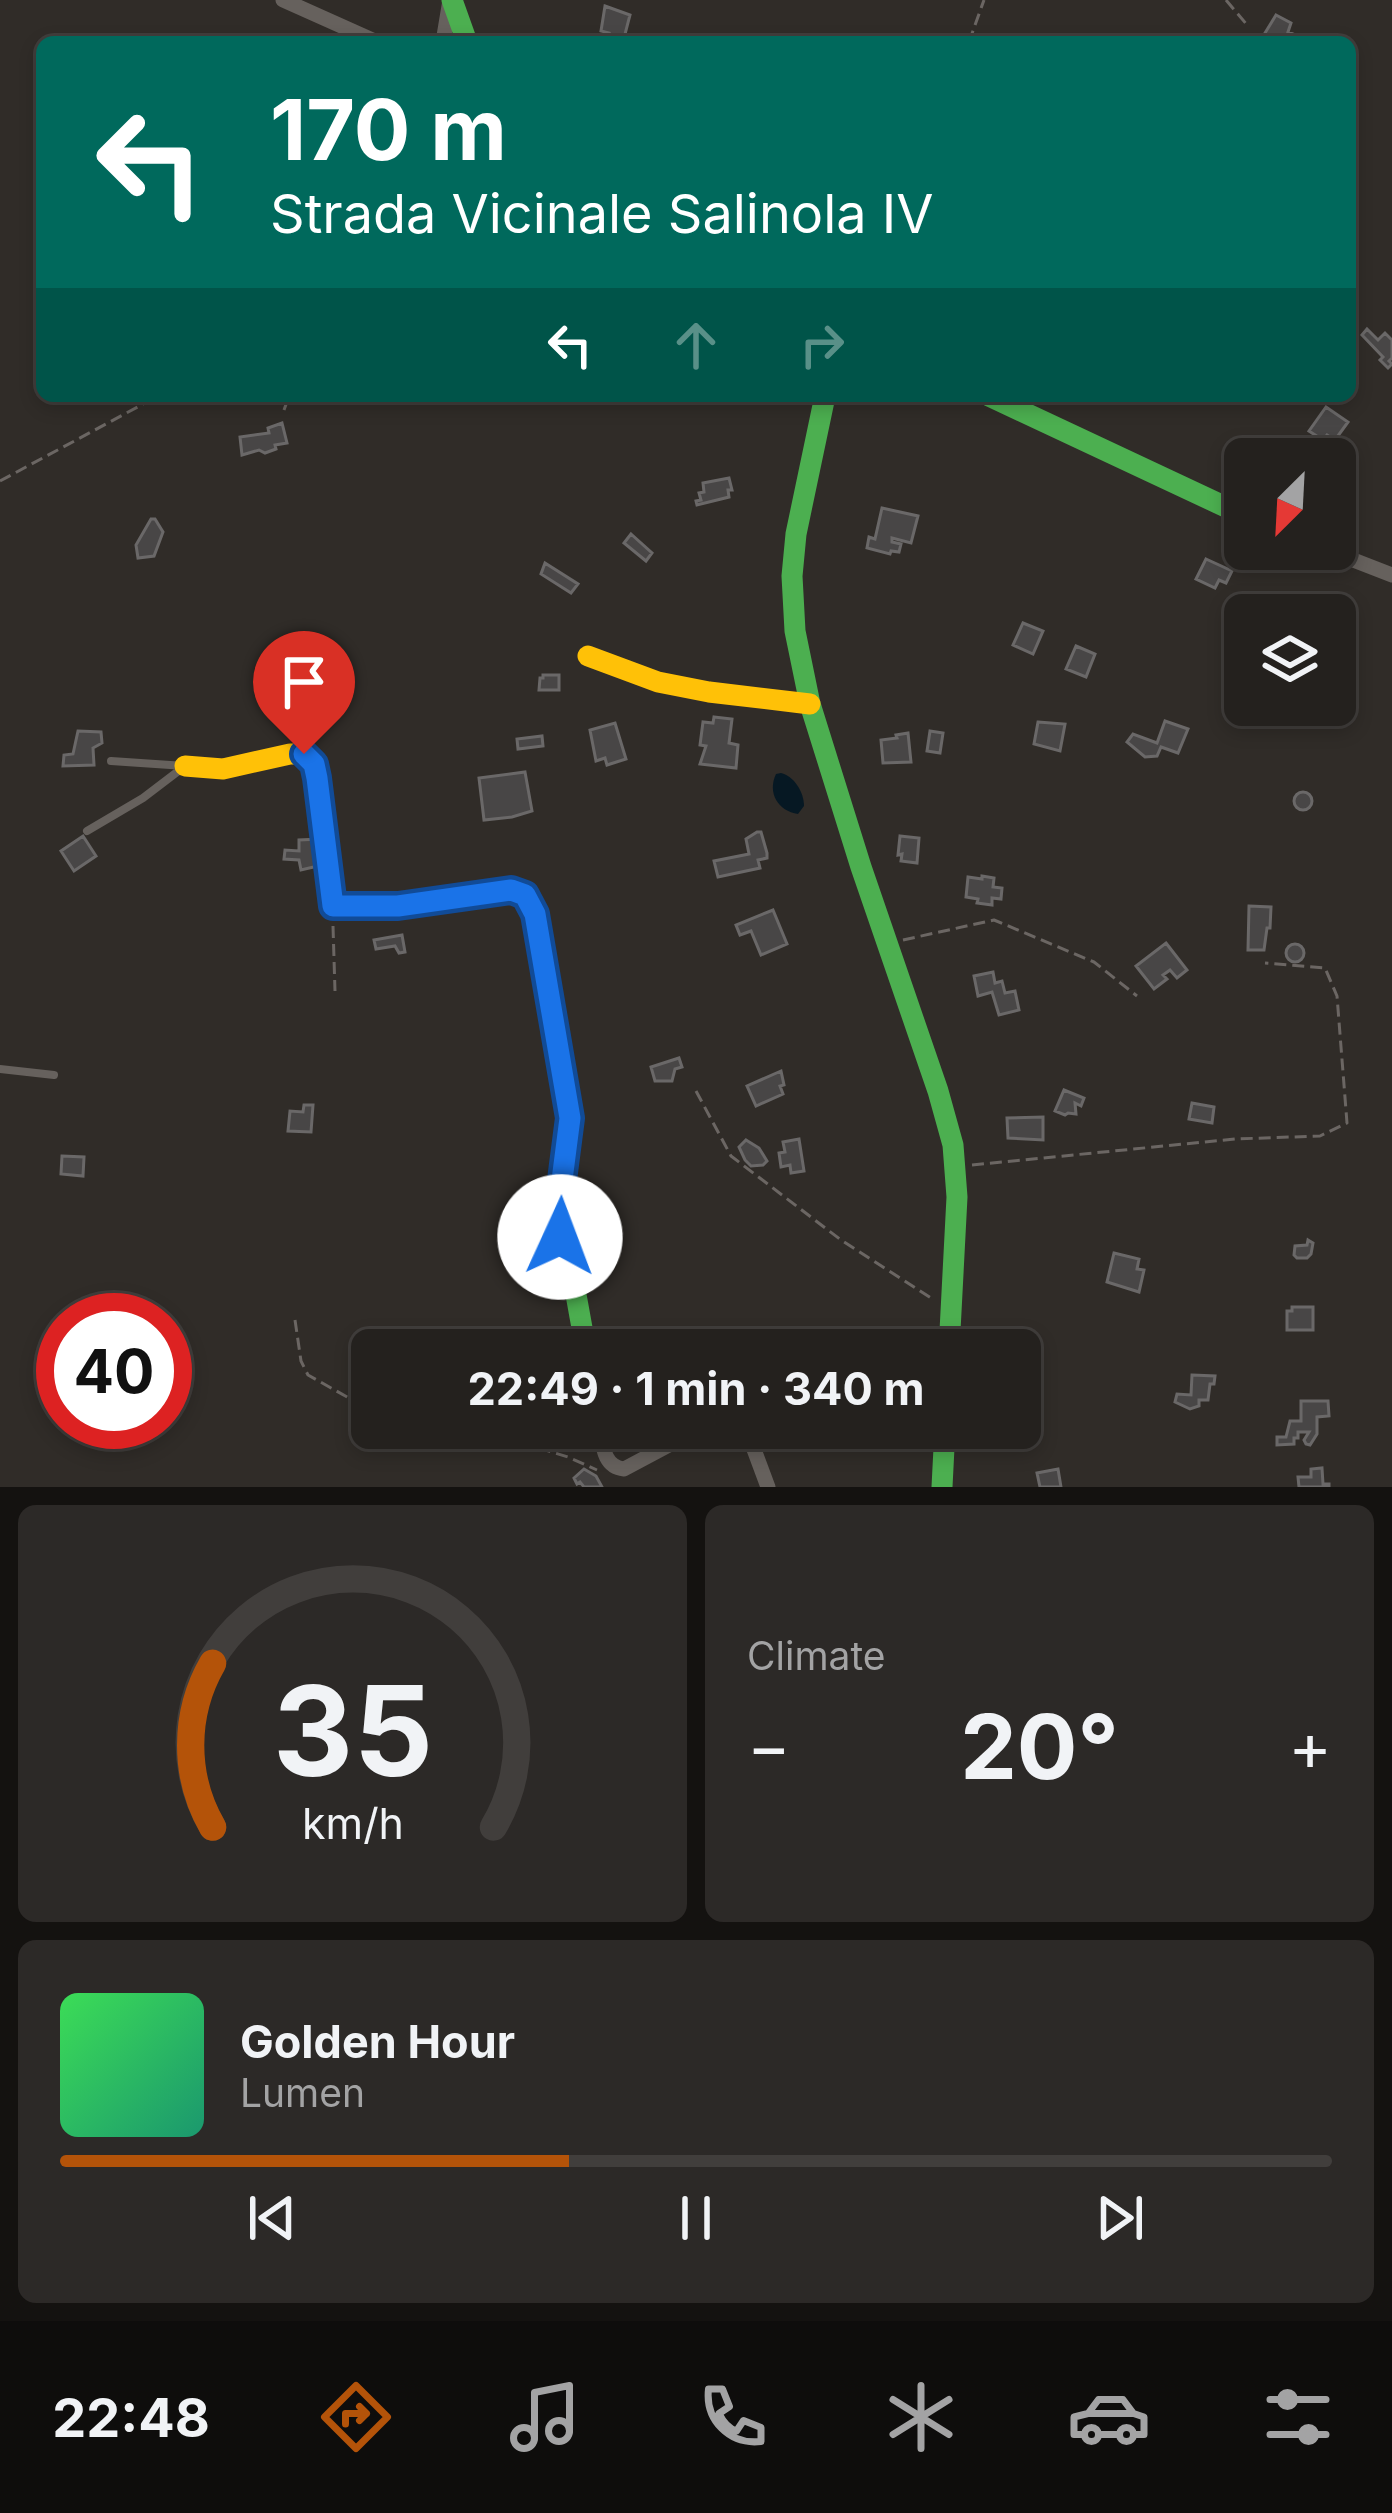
<!DOCTYPE html>
<html lang="en">
<head>
<meta charset="utf-8">
<style>
	:root { --surface:#24211e; --page:#2c2927; --text:#f1f3f6; --muted:#a3a3a4; --line:#413e3c; --accent:#b45309 }
	body { margin:0; font-family:Inter,sans-serif; background:var(--page); color:var(--text); height:100vh; display:flex; flex-direction:column; font-size:45px; white-space:nowrap }
	* { box-sizing:border-box; margin:0 }
	p { font-size:39px; color:var(--muted) }
	.icon { flex:none; width:66px; height:66px; fill:none; stroke:currentColor; stroke-width:2; stroke-linecap:round; stroke-linejoin:round }
	.map { position:relative; height:1487px; overflow:hidden }
	.sheet { display:flex; flex-direction:column; gap:18px; padding:18px; background:#141210; flex:1 }
	.sheet>* { flex:none }
	.top-card { position:absolute; left:36px; top:36px; width:1320px; height:366px; border-radius:18px; box-shadow:0 6px 18px #0003,0 0 0 3px var(--line); background:#00695c; color:#fff; overflow:hidden }
	.needle { width:78px; rotate:204deg }
	.tools { position:absolute; left:1224px; top:438px; display:grid; gap:24px }
	.tools a { display:grid; place-items:center; width:132px; height:132px; border-radius:18px; background:var(--surface); box-shadow:0 6px 18px #0003,0 0 0 3px var(--line); font-size:60px }
	.speed { position:absolute; left:36px; top:1293px; display:flex; gap:24px; font-size:60px; font-weight:700; text-align:center }
	.speed>* { display:grid; place-content:center; width:156px; height:156px; border-radius:50%; background:var(--surface); box-shadow:0 6px 18px #0003,0 0 0 3px var(--line); line-height:1 }
	.speed .limit { border:18px solid #d22; background:#fff; color:#111 }
	.pin { position:absolute; display:grid; place-items:center; width:102px; height:102px; color:#fff; margin:-123px -51px; border-radius:50% 50% 50% 0; rotate:-45deg; box-shadow:0 0 12px #0007 }
	.pin .icon { rotate:45deg }
	.me { position:absolute; width:132px; margin:-66px; rotate:2deg; stroke-linejoin:round; filter:drop-shadow(0 0 9px #0008) }
	.turn { display:flex; align-items:center; gap:42px; height:252px; padding:0 36px; font-size:54px }
	.turn .icon { width:156px; height:156px; stroke-width:2.5 }
	.turn b { display:block; font-size:84px; line-height:102px }
	.lanes { display:flex; align-items:center; height:114px; padding:0 36px; background:#0003; justify-content:center; gap:60px; direction:ltr }
	.lanes .off { opacity:.35 }
	.big { font-size:90px; font-weight:700; line-height:1.1 }
	.sheet .tile { flex:1; display:flex; flex-direction:column; justify-content:center; gap:18px; min-width:0; padding:0 42px; border-radius:18px; background:var(--page) }
	.sheet .dial { align-items:center; gap:0 }
	.dial svg { height:312px; overflow:visible; fill:none; stroke:var(--line); stroke-width:7; stroke-linecap:round; text-anchor:middle }
	.dial text { fill:var(--text); stroke:none }
	.song { display:flex; align-items:center; gap:36px }
	.cover { width:144px; height:144px; border-radius:18px; background:linear-gradient(135deg,hsl(130 70% 55%),hsl(160 70% 35%)) }
	.played { height:12px; border-radius:6px; background:linear-gradient(90deg,var(--accent) 40%,var(--line) 40%) }
	.keys { display:flex; justify-content:space-around; direction:ltr }
	.heat { display:flex; justify-content:space-between; align-items:center; font-size:66px; direction:ltr }
	.sheet .tiles { flex:1; display:grid; gap:18px; grid-template-columns:1fr 1fr }
	.tile:last-child { grid-column:span 2 }
	.trip { position:absolute; left:351px; top:1329px; width:690px; height:120px; border-radius:18px; background:var(--surface); box-shadow:0 6px 18px #0003,0 0 0 3px var(--line); font-weight:700; line-height:120px; text-align:center }
	.dock { display:flex; height:192px; justify-content:space-around; align-items:center; background:#0e0d0c; color:var(--muted) }
	.dock .icon { width:84px; height:84px }
	.dock .on { color:var(--accent) }
	.dock b { font-size:54px; color:var(--text) }
	.map>svg:first-child { display:block }
</style>
</head>
<body>
<div class="map">
<svg width="1392" height="1487" viewBox="0 0 1392 1487">
	<rect width="100%" height="100%" fill="#302c28"/>
	<path fill="#061823" d="M781 773C794 776 804 792 804 806L798 814C778 811 767 793 776 774Z"/>
	<path fill="#484646" stroke="#6a6868" stroke-width="3" d="M605 6 630 15 623 42H606L609 33 601 31Z
		M1276 15 1291 23 1288 32 1305 39 1303 42H1287L1265 33Z
		M1367 329 1378 340 1385 333 1392 340V358L1389 361 1392 364 1388 368 1380 360 1383 357 1362 335Z
		M1326 407 1348 422 1335 440 1327 435 1323 440 1309 431Z
		M282 423 287 443 275 445 276 449 265 453 259 450 242 455 240 437 269 433 268 428Z
		M729 478 732 490H728L729 497 697 505 696 501 701 500 699 493 704 492 703 483Z
		M882 508 918 516 911 543 892 538V542L901 544 899 552 891 551 890 554 867 548 869 537 875 539Z
		M151 519H155L163 532 154 556 138 558 136 545Z
		M631 534 652 553 646 561 624 543Z
		M1206 559 1232 571 1226 583 1219 580 1215 588 1196 579Z
		M545 563 578 584 571 593 541 574Z
		M1023 623 1043 631 1033 654 1013 645Z
		M1076 646 1095 654 1086 677 1066 669Z
		M543 675H559V690H539L540 678H543Z
		M714 717 732 719 729 743 738 745 736 768 700 764 706 746 700 745 703 722 713 723Z
		M1165 721 1188 729 1178 753 1161 747 1157 756 1145 757 1127 742 1133 734 1157 743Z
		M1038 722 1065 724 1060 751 1034 744Z
		M615 723 626 759 607 765 605 758 596 761 590 730Z
		M78 731 101 732 102 743 93 748 94 765 63 766 64 755 73 754Z
		M930 731 943 733 940 753 927 751Z
		M908 733 911 762 883 763 881 740 897 738 896 735Z
		M542 736 543 746 518 749 517 739Z
		M525 772 532 811 512 817 484 820 479 778Z
		M1294 801a9 9 0 1 1 18 0a9 9 0 1 1-18 0Z
		M757 832H761L767 853V858L758 860 760 868 718 877 714 861 749 854 746 839Z
		M83 836 96 856 74 871 61 851Z
		M900 836 919 838 917 863 901 861 902 854 898 855Z
		M320 839 322 865 301 870 299 860 284 859 285 850 299 851V840Z
		M982 876 994 878 993 887 1002 888 1001 899 992 898V905L977 903 978 899 966 897 968 877 982 879Z
		M1249 906 1271 907 1270 928H1267L1264 950H1248Z
		M773 910 787 944 761 955 751 931 740 935 736 925Z
		M402 935 405 952 399 953 395 946 376 949 374 940Z
		M1166 943 1187 970 1177 978 1170 970 1163 975 1167 979 1154 989 1136 966Z
		M1286 953a9 9 0 1 1 18 0a9 9 0 1 1-18 0Z
		M993 972 995 983 1002 981 1005 993 1015 991 1019 1010 999 1015 992 992 978 996 974 976Z
		M679 1058 682 1067 675 1069 672 1081H655L651 1067Z
		M781 1071 784 1085 780 1086 783 1094 756 1106 747 1086Z
		M1064 1090 1084 1098 1081 1106 1075 1103 1076 1114 1068 1113 1065 1115 1055 1111Z
		M1192 1103 1214 1107 1212 1123 1189 1119Z
		M304 1105H313L311 1132 288 1131 290 1111 303 1112Z
		M1043 1117V1140L1008 1138 1007 1118Z
		M799 1139 804 1171 791 1173 790 1165 781 1167 779 1153 785 1152 783 1142Z
		M746 1140 759 1148 767 1161 763 1165 751 1166 745 1160 739 1147Z
		M62 1156 84 1157 83 1176 61 1174Z
		M1308 1240 1313 1243 1311 1254 1307 1258H1297L1294 1255 1295 1246 1307 1245Z
		M1114 1253 1139 1259 1137 1269 1144 1270 1139 1292 1107 1282Z
		M1292 1307H1313V1330H1287V1311H1292Z
		M1192 1375 1215 1376 1214 1384H1210L1208 1400H1199V1406L1190 1409 1175 1402 1177 1394 1191 1395Z
		M1301 1401H1328L1329 1416 1317 1417V1434L1310 1445 1306 1444 1304 1440 1309 1432H1298V1438H1294V1444L1277 1445V1437H1286L1290 1421H1301Z
		M529 1429 559 1440 562 1446 559 1449 551 1450 545 1443 526 1438Z
		M1322 1468 1323 1484H1329V1487H1299L1298 1477H1311V1469Z
		M584 1469 596 1476 602 1487H584L580 1482 577 1484 574 1478Z
		M1058 1469 1061 1487H1040L1037 1473Z"/>
	<g fill="none" stroke-linecap="round" stroke-linejoin="round">
		<path stroke="#6b6663" stroke-width="3" stroke-dasharray="12 6" stroke-linecap="butt" d="M1226 0 1248 26
			M969 42 984 0
			M284 410 289 396
			M0 481 158 396
			M333 926 335 991
			M903 940 994 920 1094 962 1137 996
			M696 1091 731 1156 841 1240 934 1300
			M972 1165 1235 1139 1320 1136 1347 1123 1337 996 1325 968 1265 963
			M295 1320 301 1361 308 1375 372 1411
			M400 1428 409 1434 450 1444 478 1437 519 1442 568 1457 597 1470"/>
		<path stroke="#66615d" stroke-width="8" d="M87 831 143 798 185 766 111 761
			M0 1069 54 1075"/>
		<path stroke="#66615d" stroke-width="15" d="M283 0 377 42
			M443 42 450 0
			M1325 549 1392 575
			M600 1428C603 1445 603 1467 624 1469L701 1428
			M746 1428 768 1487"/>
		<path stroke="#4caf50" stroke-width="21" d="M452 0 467 42
			M825 396 796 534 792 576 795 631 810 704 861 867 938 1091 953 1145 957 1197 949 1350
			M989 396 1245 516
			M497 892 511 890 525 895 535 914 570 1118 558 1212 560 1237 573 1278 586 1350
			M942 1487 945 1428"/>
		<path stroke="#ffc107" stroke-width="21" d="M588 656 658 682 709 692 810 704
			M185 766 223 769 290 754H304L314 764 317 778 333 906H398L497 892"/>
	</g>
	<g fill="none" stroke-linecap="round" stroke-linejoin="round">
		<g stroke="#114b97" stroke-width="30">
			<path id="route" d="M304 754 314 764 317 778 333 906H398L511 890 525 895 535 914 570 1118 558 1211 560 1237"/>
		</g>
		<use href="#route" stroke="#1a73e8" stroke-width="21"/>
	</g>
</svg>
<div class="tools">
<a><svg class="needle" viewBox="-14 -14 28 28"><path d="M0-13l5 13h-10z" fill="#e53935"/><path d="M0 13l5-13h-10z" fill="#a3a3a4"/></svg></a>
<a><svg class="icon" aria-label="layers" viewBox="0 0 24 24"><path d="M12 4l9 5-9 5-9-5zM3 14l9 5 9-5"/></svg></a>
</div>
<div class="speed"><div class="limit">40</div></div>
<div class="pin" style="left:304px;top:754px;background:#d93025"><svg class="icon" aria-label="arrive" viewBox="0 0 24 24"><path d="M6 21V4h12l-3 4 3 4H6"/></svg></div>
<svg class="me" style="left:560px;top:1237px" viewBox="-20 -20 40 40"><circle r="19" fill="#fff"/><path d="M0-13L10 11 0 6-10 11z" fill="#1a73e8"/></svg>
<div class="trip">22:49 · 1 min · 340 m</div>
<div class="top-card">
<div class="turn"><svg class="icon" aria-label="left" viewBox="0 0 24 24"><path d="M17 20v-9H6M10 6l-5 5 5 5"/></svg><div><b>170 m</b>Strada Vicinale Salinola IV</div></div>
<div class="lanes"><svg class="icon" aria-label="left" viewBox="0 0 24 24"><path d="M17 20v-9H6M10 6l-5 5 5 5"/></svg><svg class="icon off" aria-label="ahead" viewBox="0 0 24 24"><path d="M12 20V5M6 11l6-6 6 6"/></svg><svg class="icon off" aria-label="right" viewBox="0 0 24 24"><path d="M7 20v-9h11M14 6l5 5-5 5"/></svg></div>
</div>
</div>
<section class="sheet">
<div class="tiles">
<div class="tile dial"><svg viewBox="0 0 100 80">
<path d="M14 69A42 42 0 1 1 86 69"/>
<path d="M14 69A42 42 0 0 1 14 27" stroke="#b45309"/>
<text x="50" y="56" font-size="32" font-weight="700">35</text>
<text x="50" y="72" font-size="11">km/h</text>
</svg></div>
<div class="tile"><p>Climate</p>
<div class="heat"><a>−</a><b class="big">20°</b><a>+</a></div>
</div>
<div class="tile">
<div class="song"><i class="cover"></i><div><b>Golden Hour</b><p>Lumen</p></div></div>
<div class="played"></div>
<div class="keys"><svg class="icon" aria-label="previous" viewBox="0 0 24 24"><path d="M18 5L8 12l10 7zM5 5v14"/></svg><svg class="icon" aria-label="pause" viewBox="0 0 24 24"><path d="M8 5v14M16 5v14"/></svg><svg class="icon" aria-label="next" viewBox="0 0 24 24"><path d="M6 5l10 7-10 7zM19 5v14"/></svg></div>
</div>
</div>
</section>
<nav class="dock">
<b>22:48</b>
<svg class="icon on" aria-label="directions" viewBox="0 0 24 24"><path d="M12 3l9 9-9 9-9-9zM9 14v-3h6M13 9l2 2-2 2"/></svg>
<svg class="icon" aria-label="music" viewBox="0 0 24 24"><path d="M9 18V5l10-2v13"/><circle cx="6" cy="18" r="3"/><circle cx="16" cy="16" r="3"/></svg>
<svg class="icon" aria-label="phone" viewBox="0 0 24 24"><path d="M5 4h4l2 5-3 2q2 4 5 5l2-3 5 2v4C11 20 4 13 5 4z"/></svg>
<svg class="icon" aria-label="climate" viewBox="0 0 24 24"><path d="M12 3v18M4 7l16 10M4 17L20 7"/></svg>
<svg class="icon" aria-label="car" viewBox="0 0 24 24"><path d="M5 17H2v-5l4-1 3-4h7l3 4 3 1v5h-3M9 17h6M6 11h13"/><circle cx="7" cy="17" r="2"/><circle cx="17" cy="17" r="2"/></svg>
<svg class="icon" aria-label="filters" viewBox="0 0 24 24"><path d="M4 7h16M4 17h16"/><circle cx="9" cy="7" r="2"/><circle cx="15" cy="17" r="2"/></svg>
</nav>
</body>
</html>
